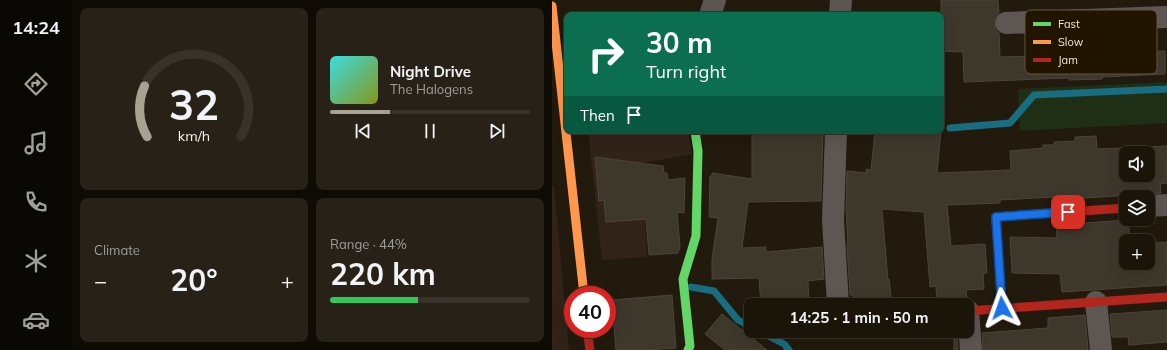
<!DOCTYPE html>
<html lang="en">
<head>
<meta charset="utf-8">
<style>
	:root { --surface:#1a1409; --page:#272117; --text:#f1f3f6; --muted:#9f9e9c; --line:#38332a; --accent:#a8a090 }
	body { margin:0; font-family:Mulish,sans-serif; background:var(--page); color:var(--text); height:100vh; display:flex; flex-direction:column; font-size:15px; white-space:nowrap }
	* { box-sizing:border-box; margin:0 }
	p { font-size:13px; color:var(--muted) }
	.icon { flex:none; width:22px; height:22px; fill:none; stroke:currentColor; stroke-width:2; stroke-linecap:round; stroke-linejoin:round }
	.map { position:relative; flex:1; overflow:hidden }
	.drawer { display:flex; flex-direction:column; gap:8px; padding:8px; background:#0e0b05; width:480px }
	.drawer>* { flex:none }
	.banner { position:absolute; left:12px; top:12px; width:380px; height:122px; border-radius:8px; box-shadow:0 4px 16px #0002,0 0 0 1px var(--line); background:#0b6e4f; color:#fff; overflow:hidden }
	.fabs { position:absolute; left:567px; top:146px; display:grid; gap:8px }
	.fabs a { display:grid; place-items:center; width:36px; height:36px; border-radius:8px; background:var(--surface); box-shadow:0 4px 16px #0002,0 0 0 1px var(--line); font-size:20px }
	.speed { position:absolute; left:12px; top:286px; display:flex; gap:8px; font-size:20px; font-weight:700; text-align:center }
	.speed>* { display:grid; place-content:center; width:52px; height:52px; border-radius:50%; background:var(--surface); box-shadow:0 4px 16px #0002,0 0 0 1px var(--line); line-height:1 }
	.speed .limit { border:6px solid #d22; background:#fff; color:#111 }
	.pin { position:absolute; display:grid; place-items:center; width:34px; height:34px; color:#fff; margin:-17px; border-radius:8px; box-shadow:0 2px 6px #0006 }
	.me { position:absolute; width:44px; margin:-22px; rotate:356deg; stroke-linejoin:round; filter:drop-shadow(0 0 3px #0008) }
	.turn { display:flex; align-items:center; gap:14px; height:84px; padding:0 16px; font-size:18px }
	.turn .icon { width:52px; height:52px; stroke-width:2.5 }
	.turn b { display:block; font-size:28px; line-height:34px }
	.then { display:flex; align-items:center; height:38px; padding:0 16px; background:#0003; gap:8px; font-size:15px }
	.big { font-size:30px; font-weight:700; line-height:1.1 }
	.drawer .widget { flex:1; display:flex; flex-direction:column; justify-content:center; gap:6px; min-width:0; padding:0 14px; border-radius:8px; background:var(--page) }
	.drawer .dial { align-items:center; gap:0 }
	.dial svg { height:104px; overflow:visible; fill:none; stroke:var(--line); stroke-width:7; stroke-linecap:round; text-anchor:middle }
	.dial text { fill:var(--text); stroke:none }
	.song { display:flex; align-items:center; gap:12px }
	.cover { width:48px; height:48px; border-radius:6px; background:linear-gradient(135deg,hsl(180 70% 55%),hsl(70 70% 35%)) }
	.played { height:4px; border-radius:2px; background:linear-gradient(90deg,var(--accent) 30%,var(--line) 30%) }
	.keys { display:flex; justify-content:space-around; direction:ltr }
	.heat { display:flex; justify-content:space-between; align-items:center; font-size:22px; direction:ltr }
	.charge { height:6px; border-radius:3px; background:linear-gradient(90deg,#34c759 44%,var(--line) 0) }
	.drawer .tiles { flex:1; display:grid; gap:8px; grid-template-columns:repeat(2,1fr) }
	.trip { position:absolute; left:192px; top:298px; width:230px; height:40px; border-radius:8px; background:var(--surface); box-shadow:0 4px 16px #0002,0 0 0 1px var(--line); font-weight:700; line-height:40px; text-align:center }
	main { display:flex; flex:1; min-height:0 }
	.menu { display:flex; flex-direction:column; width:72px; justify-content:space-around; align-items:center; background:#0a0804; color:var(--muted) }
	.menu .icon { width:28px; height:28px }
	.menu .current { color:var(--accent) }
	.menu b { font-size:18px; color:var(--text) }
	.map>svg:first-child { display:block }
</style>
</head>
<body>
<main>
<nav class="menu">
<b>14:24</b>
<svg class="icon current" aria-label="directions" viewBox="0 0 24 24"><path d="M12 3l9 9-9 9-9-9zM9 14v-3h6M13 9l2 2-2 2"/></svg>
<svg class="icon" aria-label="music" viewBox="0 0 24 24"><path d="M9 18V5l10-2v13"/><circle cx="6" cy="18" r="3"/><circle cx="16" cy="16" r="3"/></svg>
<svg class="icon" aria-label="phone" viewBox="0 0 24 24"><path d="M5 4h4l2 5-3 2q2 4 5 5l2-3 5 2v4C11 20 4 13 5 4z"/></svg>
<svg class="icon" aria-label="climate" viewBox="0 0 24 24"><path d="M12 3v18M4 7l16 10M4 17L20 7"/></svg>
<svg class="icon" aria-label="car" viewBox="0 0 24 24"><path d="M5 17H2v-5l4-1 3-4h7l3 4 3 1v5h-3M9 17h6M6 11h13"/><circle cx="7" cy="17" r="2"/><circle cx="17" cy="17" r="2"/></svg>
</nav>
<section class="drawer">
<div class="tiles">
<div class="widget dial"><svg viewBox="0 0 100 80">
<path d="M14 69A42 42 0 1 1 86 69"/>
<path d="M14 69A42 42 0 0 1 12 30" stroke="#a8a090"/>
<text x="50" y="56" font-size="32" font-weight="700">32</text>
<text x="50" y="72" font-size="11">km/h</text>
</svg></div>
<div class="widget">
<div class="song"><i class="cover"></i><div><b>Night Drive</b><p>The Halogens</p></div></div>
<div class="played"></div>
<div class="keys"><svg class="icon" aria-label="previous" viewBox="0 0 24 24"><path d="M18 5L8 12l10 7zM5 5v14"/></svg><svg class="icon" aria-label="pause" viewBox="0 0 24 24"><path d="M8 5v14M16 5v14"/></svg><svg class="icon" aria-label="next" viewBox="0 0 24 24"><path d="M6 5l10 7-10 7zM19 5v14"/></svg></div>
</div>
<div class="widget"><p>Climate</p>
<div class="heat"><a>−</a><b class="big">20°</b><a>+</a></div>
</div>
<div class="widget"><p>Range · 44%</p><b class="big">220 km</b><div class="charge"></div></div>
</div>
</section>
<div class="map">
<svg width="615" height="350" viewBox="0 0 615 350">
	<rect width="100%" height="100%" fill="#221a0c"/>
	<path fill="#322319" d="M36 131H136L140 154 90 163 95 257 50 260Z
		M0 186H2L17 350H0Z"/>
	<path fill="#1f2f15" d="M615 82V123L468 131 466 89Z"/>
	<g fill="none" stroke-linecap="round" stroke-linejoin="round">
		<path stroke="#186d80" stroke-width="7" d="M398 128 458 123 482 95 615 89
			M139 287 162 291 186 320 199 327
			M207 331 232 344 237 350"/>
	</g>
	<path fill="#3e372c" stroke="#4c4538" fill-rule="evenodd" d="M389 0H446L447 13 443 18 442 23 443 29 447 33 448 57 576 54V52L613 51V74L550 77V79L517 80V78L412 82 411 52 389 51Z
		M200 131H271L269 201 196 202 190 248 214 247V252L270 247 272 279 256 281 257 305H209L207 278 160 279V259L166 218 157 217 158 176H160V173L200 179Z
		M323 131H389L385 173 459 170 458 151 491 148V145H502V142L523 141V137L544 136 545 149 615 146V183L608 184 609 193 502 200V197L448 200V203L395 205 399 246 433 244 435 273H431L432 289 414 290 415 298 408 300 405 304 385 305 384 286 378 287 372 212 330 209 336 280 337 279 340 305H302L301 295H298L295 245H296L294 209 295 171 314 173V169L319 170ZM574 153H596V175H574Z
		M43 157 111 166 112 173H115L116 180 133 178 132 213 125 212 128 247 126 253 97 255 94 219 54 222 52 200 47 201Z
		M576 220 578 241H574V263H596V244L615 242V285L510 292 508 274 460 273 458 237 505 238 504 225Z
		M120 295 124 348 94 350H64L60 300Z
		M615 310V342L577 345 576 337H560L558 314Z
		M170 314 215 350H173L153 334Z
		M533 315 536 350H431L430 333 496 328V318Z
		M402 335H405L406 350H402Z"/>
	<g fill="none" stroke-linecap="round" stroke-linejoin="round">
		<path stroke="#5e5652" stroke-width="22" d="M158 15 163 0
			M288 15 289 0
			M454 23 615 17
			M284 131 281 220 286 305
			M596 206 615 205
			M544 302 549 350
			M416 311 419 350"/>
		<path stroke="#63d668" stroke-width="9" d="M136 350 138 346 131 279 144 236 146 151 143 131"/>
		<path stroke="#ff974d" stroke-width="9" d="M0 6 32 295
			M450 308 444 217 515 212"/>
		<path stroke="#b3261e" stroke-width="9" d="M515 212 574 208
			M415 311 615 297
			M35 329 38 350"/>
	</g>
	<g fill="none" stroke-linecap="round" stroke-linejoin="round">
		<g stroke="#114b97" stroke-width="10">
			<path id="route" d="M450 308 444 217 516 212"/>
		</g>
		<use href="#route" stroke="#1a73e8" stroke-width="7"/>
	</g>
	<rect x="473" y="10" width="132" height="64" rx="6" fill="#221500" stroke="#605440" stroke-width="1"/>
	<rect x="481" y="22" width="18" height="4" fill="#63d668"/>
	<rect x="481" y="40" width="18" height="4" fill="#ff974d"/>
	<rect x="481" y="58" width="18" height="4" fill="#b3261e"/>
	<g font-size="11" fill="#f0e8d7">
		<text x="506" y="28">Fast</text>
		<text x="506" y="46">Slow</text>
		<text x="506" y="64">Jam</text>
	</g>
</svg>
<div class="fabs">
<a><svg class="icon" aria-label="sound" viewBox="0 0 24 24"><path d="M4 9h4l5-4v14l-5-4H4zM17 9q2 3 0 6"/></svg></a>
<a><svg class="icon" aria-label="layers" viewBox="0 0 24 24"><path d="M12 4l9 5-9 5-9-5zM3 14l9 5 9-5"/></svg></a>
<a>+</a>
</div>
<div class="speed"><div class="limit">40</div></div>
<div class="pin" style="left:516px;top:212px;background:#d93025"><svg class="icon" aria-label="arrive" viewBox="0 0 24 24"><path d="M6 21V4h12l-3 4 3 4H6"/></svg></div>
<svg class="me" style="left:450px;top:308px" viewBox="-20 -20 40 40"><path d="M0-17L14 15 0 8-14 15z" fill="#1a73e8" stroke="#fff" stroke-width="4"/></svg>
<div class="trip">14:25 · 1 min · 50 m</div>
<div class="banner">
<div class="turn"><svg class="icon" aria-label="right" viewBox="0 0 24 24"><path d="M7 20v-9h11M14 6l5 5-5 5"/></svg><div><b>30 m</b>Turn right</div></div>
<div class="then">Then<svg class="icon" aria-label="arrive" viewBox="0 0 24 24"><path d="M6 21V4h12l-3 4 3 4H6"/></svg></div>
</div>
</div>
</main>
</body>
</html>
